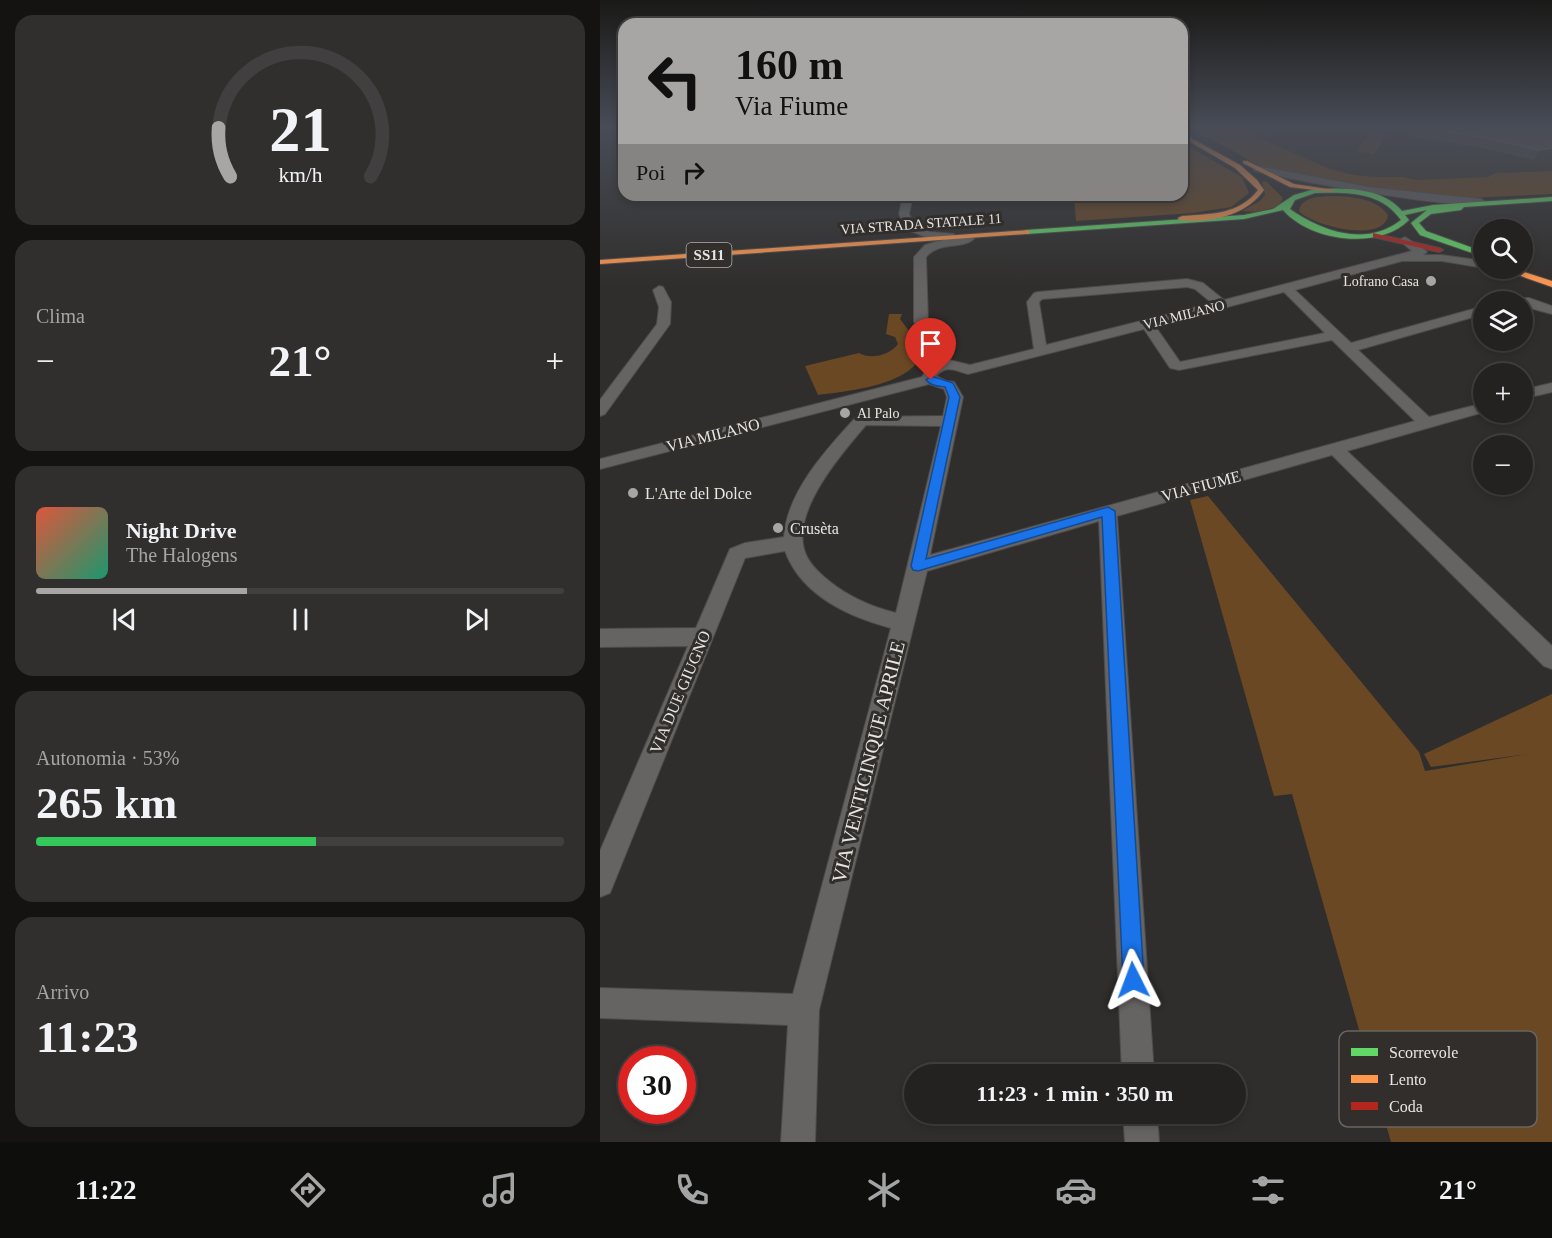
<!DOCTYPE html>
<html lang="it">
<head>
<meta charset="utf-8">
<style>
	:root { --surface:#242221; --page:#302f2e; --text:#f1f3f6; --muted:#a3a4a5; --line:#413f3f; --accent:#a8a6a4 }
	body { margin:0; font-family:"Times New Roman",serif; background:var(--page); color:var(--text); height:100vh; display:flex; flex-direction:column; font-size:22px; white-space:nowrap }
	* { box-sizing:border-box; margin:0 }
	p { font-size:20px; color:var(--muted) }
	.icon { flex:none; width:33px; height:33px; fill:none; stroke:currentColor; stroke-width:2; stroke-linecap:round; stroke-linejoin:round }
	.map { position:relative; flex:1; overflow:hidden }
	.side { display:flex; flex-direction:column; gap:15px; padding:15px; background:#141312; width:600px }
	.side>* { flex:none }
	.guide { position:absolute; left:18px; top:18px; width:570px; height:183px; border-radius:18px; box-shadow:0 3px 9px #0003,0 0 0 2px var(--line); background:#a8a6a4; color:#111; overflow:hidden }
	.buttons { position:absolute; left:873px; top:219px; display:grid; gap:12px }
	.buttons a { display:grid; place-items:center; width:60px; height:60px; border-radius:50%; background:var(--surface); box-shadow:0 3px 9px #0003,0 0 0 2px var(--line); font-size:30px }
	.speed { position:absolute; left:18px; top:1046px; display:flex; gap:12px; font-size:30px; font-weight:700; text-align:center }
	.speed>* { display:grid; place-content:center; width:78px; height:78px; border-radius:50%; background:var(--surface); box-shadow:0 3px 9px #0003,0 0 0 2px var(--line); line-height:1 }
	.speed .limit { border:9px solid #d22; background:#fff; color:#111 }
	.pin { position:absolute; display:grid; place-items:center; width:51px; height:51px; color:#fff; margin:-62px -26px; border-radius:50% 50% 50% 0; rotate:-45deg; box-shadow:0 0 6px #0007 }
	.pin .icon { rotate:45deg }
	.me { position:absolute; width:66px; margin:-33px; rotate:357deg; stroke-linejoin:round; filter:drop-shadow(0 0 4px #0008) }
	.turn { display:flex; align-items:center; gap:21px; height:126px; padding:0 18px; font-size:27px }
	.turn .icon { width:78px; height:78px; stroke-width:2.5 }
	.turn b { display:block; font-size:42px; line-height:51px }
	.then { display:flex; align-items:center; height:57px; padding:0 18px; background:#0003; gap:12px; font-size:22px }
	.big { font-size:45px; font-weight:700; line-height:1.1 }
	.side .card { flex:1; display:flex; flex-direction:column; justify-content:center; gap:9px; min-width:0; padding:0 21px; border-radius:18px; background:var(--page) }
	.side .dial { align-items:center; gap:0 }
	.dial svg { height:156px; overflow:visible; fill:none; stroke:var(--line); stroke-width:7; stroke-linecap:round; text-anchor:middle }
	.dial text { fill:var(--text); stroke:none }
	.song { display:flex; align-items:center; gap:18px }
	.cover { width:72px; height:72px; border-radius:9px; background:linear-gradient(135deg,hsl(10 70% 55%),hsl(160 70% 35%)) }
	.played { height:6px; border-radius:3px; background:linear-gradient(90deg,var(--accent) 40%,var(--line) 40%) }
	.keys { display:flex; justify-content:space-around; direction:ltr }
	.heat { display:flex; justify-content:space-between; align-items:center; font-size:33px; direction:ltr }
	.charge { height:9px; border-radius:4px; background:linear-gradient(90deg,#34c759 53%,var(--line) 0) }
	.trip { position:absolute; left:304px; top:1064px; width:342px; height:60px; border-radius:30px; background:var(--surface); box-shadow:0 3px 9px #0003,0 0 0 2px var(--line); font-weight:700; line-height:60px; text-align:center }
	.dock { display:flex; height:96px; justify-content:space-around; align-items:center; background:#0e0e0d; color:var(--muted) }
	.dock .icon { width:42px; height:42px }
	.dock .current { color:var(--accent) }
	.dock b { font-size:27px; color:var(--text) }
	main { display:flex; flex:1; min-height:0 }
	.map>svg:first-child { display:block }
</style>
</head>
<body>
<main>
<section class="side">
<div class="card dial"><svg viewBox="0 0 100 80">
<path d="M14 69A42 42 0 1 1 86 69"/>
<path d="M14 69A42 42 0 0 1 8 44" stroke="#a8a6a4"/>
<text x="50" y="56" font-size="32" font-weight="700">21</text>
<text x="50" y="72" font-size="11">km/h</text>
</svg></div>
<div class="card"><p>Clima</p>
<div class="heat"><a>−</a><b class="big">21°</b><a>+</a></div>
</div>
<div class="card">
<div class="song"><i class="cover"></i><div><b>Night Drive</b><p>The Halogens</p></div></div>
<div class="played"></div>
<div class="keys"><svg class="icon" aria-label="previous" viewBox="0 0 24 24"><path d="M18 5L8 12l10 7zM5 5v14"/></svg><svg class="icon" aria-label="pause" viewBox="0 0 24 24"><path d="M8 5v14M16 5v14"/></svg><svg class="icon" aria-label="next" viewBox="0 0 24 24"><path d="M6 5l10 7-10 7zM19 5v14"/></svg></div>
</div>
<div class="card"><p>Autonomia · 53%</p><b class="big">265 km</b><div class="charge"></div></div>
<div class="card"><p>Arrivo</p><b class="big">11:23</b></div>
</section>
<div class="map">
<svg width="952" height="1142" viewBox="0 0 952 1142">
	<rect width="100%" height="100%" fill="#302e2c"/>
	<path fill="#3d3730" d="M637 128H934L952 135V171L895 173 888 177 816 180 803 177H777L754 175 730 169Z"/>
	<path fill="#6a4824" d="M587 128H637L730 169 754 175 777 177H803L816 180 888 177 895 173 952 171V194L871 198 831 197 689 176 653 163 630 149Z
		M769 134 786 137 774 154 756 151Z
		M582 143 642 177 649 193 631 207 593 213 476 221 474 195H582Z
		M666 181 683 198 679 206 657 212 642 211 660 201 665 195 662 182Z
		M727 196C747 196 776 197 788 215 785 244 712 226 699 211 701 198 716 197 727 196Z
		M289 314H302L300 319 315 339 321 356C307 386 248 391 218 395L205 366 259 353C271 360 290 355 298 344L295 337 286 334Z
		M608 496 819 752 825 771 928 754 831 767 824 754 952 694V1142H791L692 794 674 796 590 500Z"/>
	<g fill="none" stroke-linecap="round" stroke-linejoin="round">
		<g stroke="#4e4c4a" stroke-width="2">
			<path id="street" d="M658 166 769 187 881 199 886 202C870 214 685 178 655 171L653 169Z
				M303 195H313L309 214 314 225 330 232 354 234V238L369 236 374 239C361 250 339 241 326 257L328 322 349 360 370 365 434 349 427 302 434 293 438 292 587 279 603 283 624 300 812 251 799 240 805 237 825 250 827 252 823 255H842L884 261V268L842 261H802L695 290 751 343 884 306V314L758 350 829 417 884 403V412L747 451 952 646V669L944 666 732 455 517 516 554 1074H522L499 521 327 571 219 1010 215 1142H181L188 1025 0 1018V988L193 994 291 628C249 617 201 595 185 551L145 558 10 893 0 897V851L88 646 0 647V629L96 628 130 549 145 543 184 537C187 491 227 449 256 417L343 416 347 397 344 389 329 384 0 469V459L322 377 327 368 336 362 314 322V257L325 245 346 239 328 238 306 229 299 214ZM587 287 595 289 612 303 446 345 439 302 442 299ZM684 292 725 333 580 362 555 326ZM544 329 570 368 579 370 732 340 815 421 330 555 363 397 354 382 346 381 336 376C348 364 355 371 368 374ZM266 425 341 426 296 613C272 607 249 597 229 581 219 573 207 562 204 549 193 509 242 453 266 425Z
				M59 286 63 287 71 302 70 324 5 414 0 416V400L57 324 59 307 53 290Z
				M914 298H929L952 306V314L922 306V302H908Z
				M952 383V392L922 399V390Z
				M523 1113H557L559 1142H525Z"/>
		</g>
		<g stroke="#4e4c4a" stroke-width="2">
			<path id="fast" d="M715 189C744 188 782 187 802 211L833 205 952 197V201L864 207 861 210 831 214 819 223 826 231 884 252V257L820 235 811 223 827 210 805 215 809 220C778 251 710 241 683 210L644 219 426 234 422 232 426 230 644 215 673 209 694 195ZM715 193C747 192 781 191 801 220 767 247 723 232 690 209L695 200Z"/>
		</g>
		<g stroke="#4e4c4a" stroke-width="2">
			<path id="slow" d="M589 137 640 165 657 180 664 190C646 216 610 223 579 220L578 218 582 216C610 214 639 215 658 190L635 168 587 140Z
				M643 161H647L694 184 734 190 731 192 690 187 643 163Z
				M429 230V234H426L0 264V260Z
				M898 268H912L952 281V287Z"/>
		</g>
		<g stroke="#4e4c4a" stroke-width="2">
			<path id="jam" d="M773 233 839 248 843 250 839 252 773 237Z"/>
		</g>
		<use href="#street" fill="#666462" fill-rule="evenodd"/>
		<use href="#fast" fill="#63d668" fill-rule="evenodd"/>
		<use href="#slow" fill="#ff974d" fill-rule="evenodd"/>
		<use href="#jam" fill="#b3261e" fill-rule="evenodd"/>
	</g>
	<path fill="#554d45" d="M784 128H943L946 129 952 128 934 160 877 147 811 137 812 132Z"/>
	<path fill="#403a34" d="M952 148V157L934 160 939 150Z"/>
	<path fill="#655e56" stroke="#79736c" stroke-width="1.5" d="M820 128H943L946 129 952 128V148L939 150 881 137Z"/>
	<linearGradient id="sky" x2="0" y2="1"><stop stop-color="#1a1918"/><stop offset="0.44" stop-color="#484c56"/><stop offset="1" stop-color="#484c56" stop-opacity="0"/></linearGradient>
	<rect width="952" height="288" fill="url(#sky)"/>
	<path fill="#1a73e8" stroke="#114b97" stroke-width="1.5" d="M331 376 353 383 360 397 326 559 508 507 515 511 544 980 541 988 533 991 526 988 523 980 502 517 318 571 313 570 311 566 349 397 345 387C338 386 331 386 326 380Z"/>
	<g fill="#a8a6a4" stroke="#312e2b" stroke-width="2">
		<circle cx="831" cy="281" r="6"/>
		<circle cx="245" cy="413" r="6"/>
		<circle cx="33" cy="493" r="6"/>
		<circle cx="178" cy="528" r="6"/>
	</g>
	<g text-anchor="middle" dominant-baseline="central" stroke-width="6" stroke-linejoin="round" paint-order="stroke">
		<g font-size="14" fill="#e8e6e4" stroke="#312e2b">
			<text transform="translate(321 224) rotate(-4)">VIA STRADA STATALE 11</text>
			<text transform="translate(584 315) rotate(-14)">VIA MILANO</text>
		</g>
		<g font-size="14" fill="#e8e6e4" stroke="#312e2b" text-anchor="end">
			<text x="819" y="281">Lofrano Casa</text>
			<text x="257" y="413" text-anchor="start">Al Palo</text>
		</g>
		<rect fill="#312e2b" stroke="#b1afac" stroke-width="1.5" x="86.5" y="243" width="45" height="24" rx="4.5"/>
		<g font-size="15" font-weight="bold" fill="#e8e6e4">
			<text x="109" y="255">SS11</text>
		</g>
		<g font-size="16" fill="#e8e6e4" stroke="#312e2b">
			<text transform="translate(113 435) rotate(-14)">VIA MILANO</text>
			<text transform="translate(601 486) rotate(-15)">VIA FIUME</text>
			<text transform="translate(80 692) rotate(-67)">VIA DUE GIUGNO</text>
		</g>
		<g font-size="16" fill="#e8e6e4" stroke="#312e2b" text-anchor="start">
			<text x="45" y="493">L'Arte del Dolce</text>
			<text x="190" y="528">Crusèta</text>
		</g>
		<g font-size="20" fill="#e8e6e4" stroke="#312e2b">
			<text transform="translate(268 762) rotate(-76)">VIA VENTICINQUE APRILE</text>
		</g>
	</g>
	<rect x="739" y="1031" width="198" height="96" rx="9" fill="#312e2b" stroke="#686562" stroke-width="1.5"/>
	<rect x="751" y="1048" width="27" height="8" fill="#63d668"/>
	<rect x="751" y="1075" width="27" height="8" fill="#ff974d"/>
	<rect x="751" y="1102" width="27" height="8" fill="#b3261e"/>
	<g font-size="16" fill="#e8e6e4">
		<text x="789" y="1058">Scorrevole</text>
		<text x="789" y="1085">Lento</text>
		<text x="789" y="1112">Coda</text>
	</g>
</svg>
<div class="buttons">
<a><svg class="icon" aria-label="search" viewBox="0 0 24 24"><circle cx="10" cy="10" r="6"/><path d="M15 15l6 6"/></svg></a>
<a><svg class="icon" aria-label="layers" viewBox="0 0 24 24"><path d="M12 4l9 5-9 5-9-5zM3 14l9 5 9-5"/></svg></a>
<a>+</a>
<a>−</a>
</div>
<div class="speed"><div class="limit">30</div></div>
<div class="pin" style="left:331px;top:380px;background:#d93025"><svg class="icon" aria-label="arrive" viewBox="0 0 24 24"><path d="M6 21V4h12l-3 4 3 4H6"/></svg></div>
<svg class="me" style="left:533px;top:980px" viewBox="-20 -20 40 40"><path d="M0-17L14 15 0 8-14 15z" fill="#1a73e8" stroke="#fff" stroke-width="4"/></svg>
<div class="trip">11:23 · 1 min · 350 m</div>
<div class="guide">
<div class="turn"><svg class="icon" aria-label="left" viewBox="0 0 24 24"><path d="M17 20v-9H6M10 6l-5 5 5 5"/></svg><div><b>160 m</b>Via Fiume</div></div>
<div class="then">Poi<svg class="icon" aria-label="right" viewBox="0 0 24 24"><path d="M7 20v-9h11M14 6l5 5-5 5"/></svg></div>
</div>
</div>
</main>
<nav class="dock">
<b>11:22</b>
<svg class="icon current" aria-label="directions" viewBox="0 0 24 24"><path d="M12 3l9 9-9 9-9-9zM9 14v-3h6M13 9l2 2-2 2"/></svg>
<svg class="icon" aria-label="music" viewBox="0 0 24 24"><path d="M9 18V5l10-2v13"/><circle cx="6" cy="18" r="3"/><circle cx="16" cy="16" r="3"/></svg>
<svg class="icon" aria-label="phone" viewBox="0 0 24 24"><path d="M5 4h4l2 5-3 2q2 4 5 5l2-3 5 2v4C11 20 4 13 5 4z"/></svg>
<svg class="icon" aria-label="climate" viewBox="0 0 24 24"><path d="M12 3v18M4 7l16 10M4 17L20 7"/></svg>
<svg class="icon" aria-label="car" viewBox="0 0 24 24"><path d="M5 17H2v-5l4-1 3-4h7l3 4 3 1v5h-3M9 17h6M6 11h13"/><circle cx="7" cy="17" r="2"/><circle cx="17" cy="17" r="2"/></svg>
<svg class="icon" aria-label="filters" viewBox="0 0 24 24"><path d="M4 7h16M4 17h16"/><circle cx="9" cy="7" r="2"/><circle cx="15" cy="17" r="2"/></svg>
<b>21°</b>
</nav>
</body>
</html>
